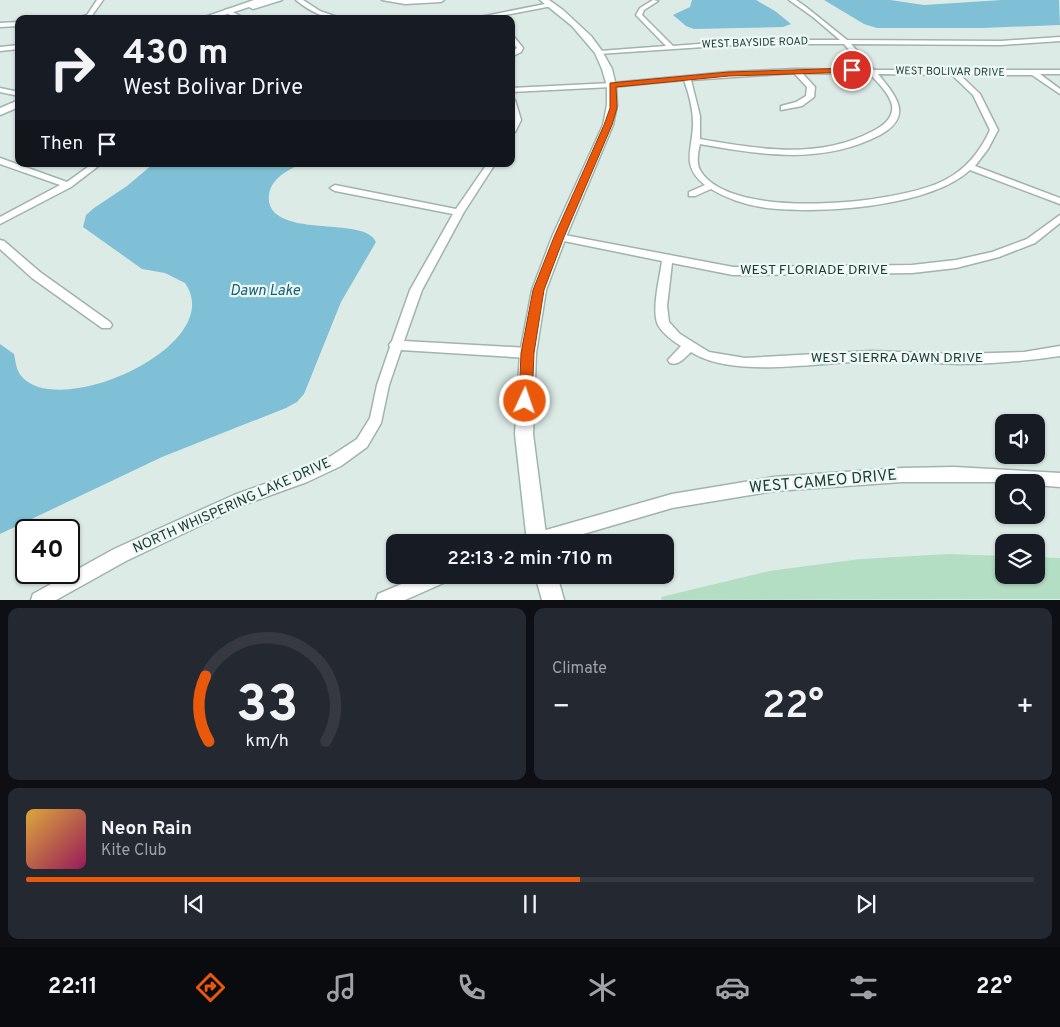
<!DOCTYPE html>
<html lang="en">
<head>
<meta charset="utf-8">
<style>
	:root { --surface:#171b24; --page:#242831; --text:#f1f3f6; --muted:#9ea1a6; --line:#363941; --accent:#ea580c }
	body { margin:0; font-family:Overpass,sans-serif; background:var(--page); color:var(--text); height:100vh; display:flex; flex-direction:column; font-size:19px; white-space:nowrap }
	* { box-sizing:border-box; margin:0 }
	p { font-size:16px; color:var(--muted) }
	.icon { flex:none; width:28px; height:28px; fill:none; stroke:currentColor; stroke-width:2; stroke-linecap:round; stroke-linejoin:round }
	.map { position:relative; height:600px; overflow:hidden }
	.drawer { display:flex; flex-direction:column; gap:8px; padding:8px; background:#0d0f14; flex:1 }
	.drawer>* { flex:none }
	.hud { position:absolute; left:15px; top:15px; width:500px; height:152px; border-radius:10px; box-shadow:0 1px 4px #0004; background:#171b24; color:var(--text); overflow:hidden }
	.buttons { position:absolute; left:995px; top:414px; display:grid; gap:10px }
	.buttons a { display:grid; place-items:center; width:50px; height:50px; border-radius:10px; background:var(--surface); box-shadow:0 1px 4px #0004; font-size:25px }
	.speed { position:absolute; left:15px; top:519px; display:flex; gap:10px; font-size:25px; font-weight:700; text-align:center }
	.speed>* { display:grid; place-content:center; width:65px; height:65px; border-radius:50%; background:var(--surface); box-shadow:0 1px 4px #0004; line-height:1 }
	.speed .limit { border:2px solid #111; border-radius:8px; background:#fff; color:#111 }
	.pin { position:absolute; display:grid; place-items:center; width:42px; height:42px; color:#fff; margin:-21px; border:2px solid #fff; border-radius:50%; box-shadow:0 1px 5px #0007 }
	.me { position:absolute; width:55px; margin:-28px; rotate:3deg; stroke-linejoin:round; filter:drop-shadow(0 0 4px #0008) }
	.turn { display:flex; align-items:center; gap:18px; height:105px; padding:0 25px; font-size:22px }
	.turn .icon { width:65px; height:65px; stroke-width:2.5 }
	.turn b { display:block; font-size:35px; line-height:42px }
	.then { display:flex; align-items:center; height:48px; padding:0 25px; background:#0003; gap:10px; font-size:19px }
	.big { font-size:38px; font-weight:600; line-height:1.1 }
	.drawer .card { flex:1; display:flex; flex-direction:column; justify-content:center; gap:8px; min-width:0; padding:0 18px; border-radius:10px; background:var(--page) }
	.drawer .dial { align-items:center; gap:0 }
	.dial svg { height:130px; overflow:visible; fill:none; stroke:var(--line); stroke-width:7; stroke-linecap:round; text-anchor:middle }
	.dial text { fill:var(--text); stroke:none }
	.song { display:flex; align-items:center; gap:15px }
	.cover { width:60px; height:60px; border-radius:8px; background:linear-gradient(135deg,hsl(40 70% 55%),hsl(330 70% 35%)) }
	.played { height:5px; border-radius:2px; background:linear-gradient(90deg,var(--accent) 55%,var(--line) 55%) }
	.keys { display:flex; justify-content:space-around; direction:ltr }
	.heat { display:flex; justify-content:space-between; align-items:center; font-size:28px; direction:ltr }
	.drawer .tiles { flex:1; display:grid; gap:8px; grid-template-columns:1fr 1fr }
	.card:last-child { grid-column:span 2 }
	.trip { position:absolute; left:386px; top:534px; width:288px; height:50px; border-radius:10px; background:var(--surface); box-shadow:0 1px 4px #0004; font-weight:600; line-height:50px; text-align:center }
	.tab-bar { display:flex; height:80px; justify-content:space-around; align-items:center; background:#090b0e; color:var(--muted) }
	.tab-bar .icon { width:35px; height:35px }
	.tab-bar .current { color:var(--accent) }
	.tab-bar b { font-size:22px; color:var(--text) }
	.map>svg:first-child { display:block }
</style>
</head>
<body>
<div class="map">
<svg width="1060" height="600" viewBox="0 0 1060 600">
	<rect width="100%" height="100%" fill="#ddebe6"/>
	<path fill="#b3dec3" d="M949 554 1004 556V575H1036V557L1060 558V599L662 600 661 597 769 571 860 559Z"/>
	<path fill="#7fc0d6" d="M692 0H756L775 11 791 24 783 27 694 29 686 26 673 15 690 7Z
		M824 0H890L924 5 1002 0H1059L1060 25 982 28H877L864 24Z
		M153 164H301C287 170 271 179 269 195 268 202 270 208 275 213 298 234 367 219 376 242L341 302 304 394 297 402 286 408 162 457 0 534V344L14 354C16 363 16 371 23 378 64 419 228 344 185 283L165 273 142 269 83 227 86 215 94 208 127 186Z"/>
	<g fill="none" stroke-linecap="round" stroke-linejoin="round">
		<g stroke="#a0b3ae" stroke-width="3">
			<path id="street" d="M97 0H103L91 17 75 19 87 15Z
				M296 0H303L320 11 343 19C325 19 309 11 296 0Z
				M382 0H444L441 2 405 4Z
				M653 0 658 1 644 10 642 15 673 46 749 40H840L813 17 789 0H796L806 7 847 40 1001 41 1060 37V41L1001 45 851 44 874 70H1060V74H1040L1060 89V94L1032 75H960L980 94 998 130 988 149 975 166 1060 198V204L970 170C929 208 814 215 761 207 743 204 726 198 711 189L695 196H689V192L705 185C680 165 693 150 693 123 693 109 689 94 684 80L612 87 511 92V88L612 83 729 72 796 69 866 70 844 44H749L598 54 597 53 600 51 666 46 636 15 640 8ZM794 73 807 87 806 96 796 102 781 106V110L802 106 814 97 815 87 802 73 870 74C878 83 889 93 892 105 894 118 883 126 873 131 819 160 758 149 700 139V116L691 80ZM878 74 952 75 973 95 990 130C980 152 966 169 945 180 900 204 729 222 700 170 696 163 698 152 700 144 760 155 823 165 880 135 914 116 896 96 878 74Z
				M550 3 552 6 484 19H470Z
				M227 9 244 18 245 19H237L225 12 224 11Z
				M19 22V26L0 27V23Z
				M511 33 523 48 521 52 511 57V52L517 48 511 40Z
				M19 45V49L0 51V47Z
				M0 88 19 92V96L0 92Z
				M511 98 515 100 521 120 515 132 511 134 513 120Z
				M0 158 67 182 92 164H101L71 187 0 224V217L60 185 0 164Z
				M487 164H495L464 212 422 290 404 341 528 348 532 350 534 353 532 356 528 358 401 350 389 385 381 423 367 447 341 466 307 482 243 505 126 561 56 600H31L33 594 114 549 234 495 298 472 331 456 357 439 370 418 377 385 390 347 389 345 392 341 410 290 453 214 335 191 330 188 335 185 456 209Z
				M1060 215V223L1035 243 999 257 956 268 912 273 733 275 672 263 667 306 669 322 680 334 709 352 745 358 871 351 959 354 1024 352 1060 346V356C1026 361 992 364 958 364 929 363 899 360 870 361 820 362 733 379 691 352 684 358 679 366 670 363L668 360 681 346C673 341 663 334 658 325 651 310 660 277 662 261L559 240 554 237 559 234 733 267 912 265 956 260 992 252 1027 239Z
				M0 240 4 241 40 272 110 322 112 325 110 328H102L32 278 0 249Z
				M954 467 1060 473V487L1036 485V482H902L774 491 672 508 556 542H524L526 536 532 534 672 494 774 477 902 468Z
				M423 575H450L448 581 405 600H376L378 594Z"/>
		</g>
		<g stroke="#9bb7b0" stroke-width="3">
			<path id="secondary" d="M254 0H282L253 9 249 7 212 19H199Z
				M540 0H549L563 10 591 36 602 51 612 69 616 86 617 105 613 125 566 237 546 290 536 353 533 434 547 542H527L515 434 520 353 532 290 552 237 603 125 607 105V86L602 69 595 53 572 26Z
				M19 100V107L0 115V108Z
				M535 575H557L564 600H542Z"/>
		</g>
		<use href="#street" fill="#fff" fill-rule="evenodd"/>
		<use href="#secondary" fill="#fff" fill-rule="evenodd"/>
	</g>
	<path fill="#ea580c" stroke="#983908" d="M852 68 856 70 855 72 729 76 616 87 617 108 612 125 564 237 544 290 534 353 532 401 530 405 525 407 521 405 519 401 521 353 533 290 554 237 604 125 610 108V83L729 72Z"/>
	<g text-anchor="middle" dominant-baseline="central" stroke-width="4.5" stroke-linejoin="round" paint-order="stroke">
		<g font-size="11" fill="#1d3b36" stroke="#edf7f3">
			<text transform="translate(755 43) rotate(-2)">WEST BAYSIDE ROAD</text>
			<text transform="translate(950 72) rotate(1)">WEST BOLIVAR DRIVE</text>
		</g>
		<g font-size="14" fill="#1d3b36" stroke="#edf7f3">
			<text x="814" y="270">WEST FLORIADE DRIVE</text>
			<text x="897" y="358">WEST SIERRA DAWN DRIVE</text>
			<text transform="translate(232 506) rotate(-24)">NORTH WHISPERING LAKE DRIVE</text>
		</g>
		<g font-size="15" font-style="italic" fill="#13607b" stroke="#edf7f3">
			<text x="265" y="291">Dawn Lake</text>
		</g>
		<g font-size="16" fill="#1d3b36" stroke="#edf7f3">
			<text transform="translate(823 482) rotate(-5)">WEST CAMEO DRIVE</text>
		</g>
	</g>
</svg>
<div class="buttons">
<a><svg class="icon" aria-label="sound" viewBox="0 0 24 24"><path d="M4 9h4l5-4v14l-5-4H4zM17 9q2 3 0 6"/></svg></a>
<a><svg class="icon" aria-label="search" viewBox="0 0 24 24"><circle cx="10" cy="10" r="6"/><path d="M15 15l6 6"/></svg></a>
<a><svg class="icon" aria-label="layers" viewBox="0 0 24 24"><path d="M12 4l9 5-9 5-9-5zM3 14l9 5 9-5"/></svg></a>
</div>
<div class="speed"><div class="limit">40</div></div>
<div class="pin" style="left:852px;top:70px;background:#d93025"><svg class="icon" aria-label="arrive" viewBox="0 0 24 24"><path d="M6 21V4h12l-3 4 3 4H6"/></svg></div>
<svg class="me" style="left:525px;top:401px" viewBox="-20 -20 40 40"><circle r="17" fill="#ea580c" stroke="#fff" stroke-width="3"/><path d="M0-11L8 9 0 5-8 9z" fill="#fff"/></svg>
<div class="trip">22:13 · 2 min · 710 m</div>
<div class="hud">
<div class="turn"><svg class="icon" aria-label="right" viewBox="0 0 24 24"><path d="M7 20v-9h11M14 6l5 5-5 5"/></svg><div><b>430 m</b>West Bolivar Drive</div></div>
<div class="then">Then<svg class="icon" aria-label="arrive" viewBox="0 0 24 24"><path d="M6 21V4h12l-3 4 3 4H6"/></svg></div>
</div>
</div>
<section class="drawer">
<div class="tiles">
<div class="card dial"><svg viewBox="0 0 100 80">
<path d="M14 69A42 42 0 1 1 86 69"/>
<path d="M14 69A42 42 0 0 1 12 29" stroke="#ea580c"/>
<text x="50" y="56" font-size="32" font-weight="700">33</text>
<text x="50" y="72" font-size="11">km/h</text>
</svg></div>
<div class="card"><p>Climate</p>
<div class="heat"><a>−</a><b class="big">22°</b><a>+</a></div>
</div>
<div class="card">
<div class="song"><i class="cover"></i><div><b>Neon Rain</b><p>Kite Club</p></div></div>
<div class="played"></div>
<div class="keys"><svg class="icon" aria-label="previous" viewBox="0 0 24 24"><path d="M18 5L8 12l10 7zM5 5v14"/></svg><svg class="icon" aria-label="pause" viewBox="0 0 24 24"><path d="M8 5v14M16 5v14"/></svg><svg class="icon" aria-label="next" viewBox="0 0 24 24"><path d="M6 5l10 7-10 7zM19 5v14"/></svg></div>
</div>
</div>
</section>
<nav class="tab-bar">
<b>22:11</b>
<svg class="icon current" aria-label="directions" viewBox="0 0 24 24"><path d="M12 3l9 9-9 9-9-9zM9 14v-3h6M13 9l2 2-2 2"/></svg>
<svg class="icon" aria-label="music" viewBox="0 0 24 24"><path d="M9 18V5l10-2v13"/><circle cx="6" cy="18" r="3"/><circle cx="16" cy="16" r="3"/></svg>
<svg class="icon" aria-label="phone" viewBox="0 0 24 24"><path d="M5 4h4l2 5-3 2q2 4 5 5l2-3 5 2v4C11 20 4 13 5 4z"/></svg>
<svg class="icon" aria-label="climate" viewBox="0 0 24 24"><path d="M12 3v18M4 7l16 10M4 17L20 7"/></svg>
<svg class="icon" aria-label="car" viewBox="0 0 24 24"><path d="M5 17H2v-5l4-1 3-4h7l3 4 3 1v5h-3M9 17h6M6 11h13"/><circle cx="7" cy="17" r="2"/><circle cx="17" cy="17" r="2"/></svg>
<svg class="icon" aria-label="filters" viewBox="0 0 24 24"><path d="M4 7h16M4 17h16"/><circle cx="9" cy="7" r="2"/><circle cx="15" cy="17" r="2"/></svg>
<b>22°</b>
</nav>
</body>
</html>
